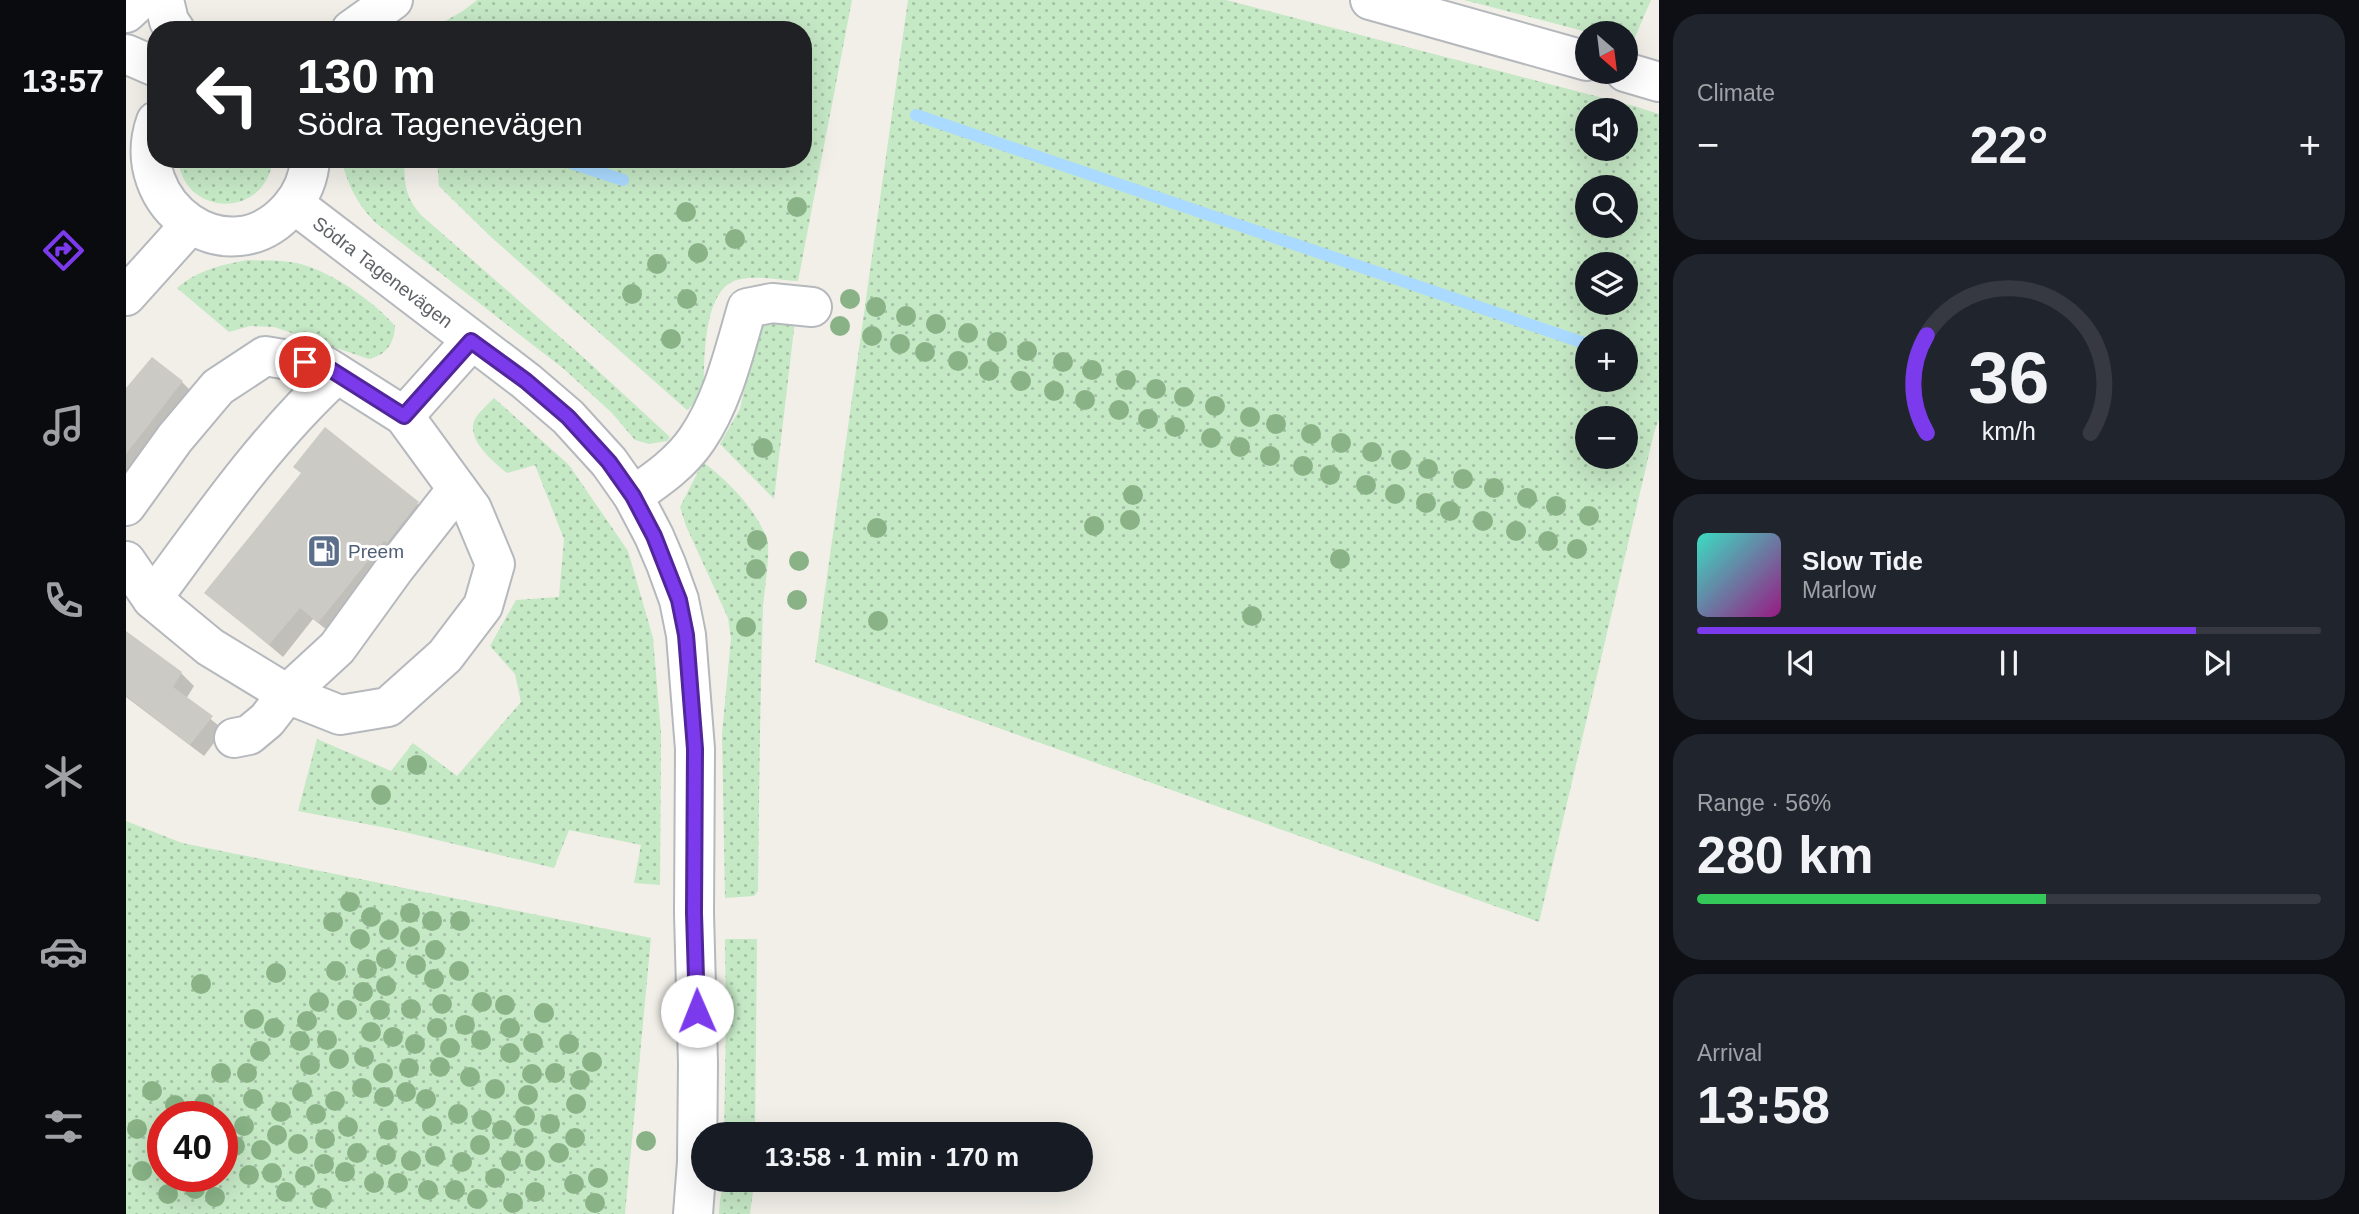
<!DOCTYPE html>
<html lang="en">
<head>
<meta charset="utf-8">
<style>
	:root { --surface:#171b24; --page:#20242c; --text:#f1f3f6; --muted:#9ea1a6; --line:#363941; --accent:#7c3aed }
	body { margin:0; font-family:Helvetica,sans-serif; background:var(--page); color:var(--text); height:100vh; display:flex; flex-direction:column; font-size:26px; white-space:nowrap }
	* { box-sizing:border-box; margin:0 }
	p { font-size:23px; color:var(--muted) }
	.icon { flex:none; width:38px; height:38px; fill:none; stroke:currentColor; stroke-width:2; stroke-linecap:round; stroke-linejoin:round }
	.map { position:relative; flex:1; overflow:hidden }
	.drawer { display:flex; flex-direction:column; gap:14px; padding:14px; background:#0d0f14; width:700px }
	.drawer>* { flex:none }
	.guide { position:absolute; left:21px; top:21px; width:665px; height:147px; border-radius:28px; box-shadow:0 7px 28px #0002; background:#202124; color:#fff; overflow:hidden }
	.needle { width:46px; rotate:152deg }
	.fabs { position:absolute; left:1449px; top:21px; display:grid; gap:14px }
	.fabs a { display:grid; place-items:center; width:63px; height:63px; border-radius:50%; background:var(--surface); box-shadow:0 7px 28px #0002; font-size:35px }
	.speed { position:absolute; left:21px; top:1101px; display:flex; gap:14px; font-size:35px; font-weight:700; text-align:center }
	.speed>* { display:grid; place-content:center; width:91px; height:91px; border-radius:50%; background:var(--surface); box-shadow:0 7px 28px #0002; line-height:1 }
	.speed .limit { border:10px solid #d22; background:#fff; color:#111 }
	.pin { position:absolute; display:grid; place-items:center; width:60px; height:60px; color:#fff; margin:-30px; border:4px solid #fff; border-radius:50%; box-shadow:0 2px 7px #0007 }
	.me { position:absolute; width:77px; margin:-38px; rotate:359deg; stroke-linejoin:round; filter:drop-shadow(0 0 5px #0008) }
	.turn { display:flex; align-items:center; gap:24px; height:147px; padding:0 35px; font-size:32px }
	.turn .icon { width:91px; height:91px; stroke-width:2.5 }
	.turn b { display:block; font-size:49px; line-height:60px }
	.big { font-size:52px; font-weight:700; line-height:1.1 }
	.drawer .card { flex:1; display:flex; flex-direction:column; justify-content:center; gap:10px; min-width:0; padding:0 24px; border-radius:28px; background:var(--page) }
	.drawer .dial { align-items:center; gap:0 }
	.dial svg { height:182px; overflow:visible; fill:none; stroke:var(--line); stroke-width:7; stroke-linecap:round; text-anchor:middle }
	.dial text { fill:var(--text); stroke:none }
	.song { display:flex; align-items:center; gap:21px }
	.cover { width:84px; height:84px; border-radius:10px; background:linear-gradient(135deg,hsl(170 70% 55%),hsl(310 70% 35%)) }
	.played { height:7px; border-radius:4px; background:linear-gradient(90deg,var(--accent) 80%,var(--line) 80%) }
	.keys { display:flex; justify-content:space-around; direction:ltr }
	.heat { display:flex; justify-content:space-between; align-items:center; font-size:38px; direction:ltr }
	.charge { height:10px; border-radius:5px; background:linear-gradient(90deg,#34c759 56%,var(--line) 0) }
	.trip { position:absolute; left:565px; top:1122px; width:402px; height:70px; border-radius:35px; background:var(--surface); box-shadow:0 7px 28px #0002; font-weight:700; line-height:70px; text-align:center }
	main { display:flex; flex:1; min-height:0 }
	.tab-bar { display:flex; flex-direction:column; width:126px; justify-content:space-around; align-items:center; background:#090b0e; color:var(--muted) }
	.tab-bar .icon { width:49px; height:49px }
	.tab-bar .current { color:var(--accent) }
	.tab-bar b { font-size:32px; color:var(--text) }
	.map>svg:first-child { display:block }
</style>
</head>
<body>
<main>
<nav class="tab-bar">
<b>13:57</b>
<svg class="icon current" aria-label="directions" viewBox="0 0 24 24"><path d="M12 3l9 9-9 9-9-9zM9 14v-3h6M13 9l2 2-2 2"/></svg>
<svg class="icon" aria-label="music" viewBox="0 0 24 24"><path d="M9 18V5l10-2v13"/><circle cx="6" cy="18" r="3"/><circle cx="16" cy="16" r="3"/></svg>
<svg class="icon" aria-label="phone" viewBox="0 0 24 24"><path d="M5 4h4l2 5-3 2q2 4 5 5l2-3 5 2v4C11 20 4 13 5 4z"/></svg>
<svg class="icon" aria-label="climate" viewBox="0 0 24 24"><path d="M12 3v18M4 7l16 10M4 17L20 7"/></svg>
<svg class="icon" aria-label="car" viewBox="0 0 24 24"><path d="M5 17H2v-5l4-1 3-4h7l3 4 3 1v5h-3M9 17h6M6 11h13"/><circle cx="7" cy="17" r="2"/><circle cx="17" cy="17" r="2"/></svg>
<svg class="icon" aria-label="filters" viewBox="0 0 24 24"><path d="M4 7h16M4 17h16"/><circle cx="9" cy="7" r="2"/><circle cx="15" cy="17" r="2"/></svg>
</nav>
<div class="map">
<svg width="1533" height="1214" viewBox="0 0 1533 1214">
	<defs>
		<pattern id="green-dots" width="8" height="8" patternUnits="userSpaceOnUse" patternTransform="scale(1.75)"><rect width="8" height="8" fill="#c5e8c5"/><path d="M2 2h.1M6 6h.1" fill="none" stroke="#a3c0a4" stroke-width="1.8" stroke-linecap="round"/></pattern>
	</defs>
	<rect width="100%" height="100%" fill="#f1efe8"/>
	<path fill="url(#green-dots)" fill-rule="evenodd" d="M351 0H726L672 281C654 280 630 275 611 280 576 289 578 365 578 395L561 410 365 237 313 186 311 159H677V30H303L337 11Z
		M782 0H1100L1508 106 1533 114V419L1528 433 1413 922 689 662ZM1500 110V149H1461V110ZM1500 187V226H1461V187ZM1461 264H1500V303H1461ZM1461 341H1500V380H1461ZM1461 418H1500V457H1461Z
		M1338 0H1525L1506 44 1500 42V33H1465Z
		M52 159H147C140 219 58 218 52 159Z
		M215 159H278C279 184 278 195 295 215L457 357 544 437 541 441 523 444 509 440 486 413 438 369 250 223C231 204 222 185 215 159Z
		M121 260C135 261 150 260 164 262 198 266 247 300 269 326 268 344 260 355 243 359L148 327 124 326 103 332 51 288C72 270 95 265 121 260Z
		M670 312 648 499 594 444 614 409 631 331 639 320Z
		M368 398 443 465 502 551 527 638 535 733 534 885 508 883 515 845 443 830 428 868 266 829 172 811 191 739 265 771 287 743 331 776 395 702 389 674 364 646 390 600 433 597 438 539 409 465 381 473C368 462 339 439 349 419 353 412 362 404 368 398Z
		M577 462C603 482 629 508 641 539 645 550 638 593 637 608 634 703 633 797 632 891L628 896 599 898 596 734 605 638 602 618 560 526 554 507Z
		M0 821 56 843 525 938 499 1214H0ZM96 1116V1176H37V1116Z
		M599 939H631L629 1134H598L600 1023Z
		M614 1180 626 1181 628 1184 624 1214H593C595 1193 592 1187 614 1180Z"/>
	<path fill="#0003" d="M56 382 69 395 0 484V391Z
		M292 504 304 516 206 634 187 619 157 657 81 593Z
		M0 658 55 673 68 686 60 699 98 730 78 756 0 697Z"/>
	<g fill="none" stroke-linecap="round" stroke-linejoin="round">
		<path stroke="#aadaff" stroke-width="12" d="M790 115 1461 344
			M441 159 445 163 497 180"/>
	</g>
	<path fill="#cccac5" d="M26 357 57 381 0 454V388Z
		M199 427 293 502 261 543 258 541 192 623 174 608 143 645 78 593 175 473 167 467Z
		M0 631 56 672 47 687 87 716 64 745 0 696Z"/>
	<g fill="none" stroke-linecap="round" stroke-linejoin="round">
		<g stroke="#b5b8bc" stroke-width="42">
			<g id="minor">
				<path d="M38 0 43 21 49 30"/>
				<path d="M1244 0 1461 61"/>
				<path d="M0 13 14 0"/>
				<path d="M225 30 267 0"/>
				<path d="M0 54 30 67"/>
				<path d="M1499 72 1533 82"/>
				<path d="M30 121C0 205 103 279 164 208 176 194 183 178 184 159"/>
				<path id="s1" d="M168 204 400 381 442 417 483 462 507 496 528 536 540 564 553 600 560 635 569 749 568 913 572 1064 571 1162 567 1214"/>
				<path d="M0 296 63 226"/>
				<path d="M278 416 345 341"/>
				<path d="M507 496C530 480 555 463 571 439 597 401 608 352 621 308L646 303 686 307"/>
				<path d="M0 506 49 438 92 387 139 356 199 366 278 416 346 509 369 564 357 606 319 656 262 707 214 715 161 694 84 647 26 599 0 561"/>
				<path d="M26 599C83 522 140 439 211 374"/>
				<path d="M108 738 123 735 141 720 161 694 211 648 269 568 331 489"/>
			</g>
		</g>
		<use href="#minor" stroke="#fff" stroke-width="38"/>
	</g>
	<g fill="#89b387">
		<circle cx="671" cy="207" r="10"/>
		<circle cx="560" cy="212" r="10"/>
		<circle cx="609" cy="239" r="10"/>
		<circle cx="572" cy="253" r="10"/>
		<circle cx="531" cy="264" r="10"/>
		<circle cx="506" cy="294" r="10"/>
		<circle cx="561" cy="299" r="10"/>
		<circle cx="724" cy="299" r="10"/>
		<circle cx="750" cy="307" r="10"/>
		<circle cx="780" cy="316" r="10"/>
		<circle cx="810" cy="324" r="10"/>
		<circle cx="714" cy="326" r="10"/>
		<circle cx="842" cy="333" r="10"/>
		<circle cx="746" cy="336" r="10"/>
		<circle cx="545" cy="339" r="10"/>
		<circle cx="871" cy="342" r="10"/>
		<circle cx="774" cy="344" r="10"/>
		<circle cx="901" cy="351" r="10"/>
		<circle cx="799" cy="352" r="10"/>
		<circle cx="832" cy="361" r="10"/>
		<circle cx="937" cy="362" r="10"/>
		<circle cx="966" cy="370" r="10"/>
		<circle cx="863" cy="371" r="10"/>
		<circle cx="1000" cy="380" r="10"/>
		<circle cx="895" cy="381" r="10"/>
		<circle cx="1030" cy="389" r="10"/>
		<circle cx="928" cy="391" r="10"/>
		<circle cx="1058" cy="397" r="10"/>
		<circle cx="959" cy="400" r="10"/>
		<circle cx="1089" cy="406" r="10"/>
		<circle cx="993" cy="410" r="10"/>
		<circle cx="1124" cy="417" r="10"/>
		<circle cx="1022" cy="419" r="10"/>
		<circle cx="1150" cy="424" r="10"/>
		<circle cx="1049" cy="427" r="10"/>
		<circle cx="1185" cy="434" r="10"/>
		<circle cx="1085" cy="438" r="10"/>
		<circle cx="1215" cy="443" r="10"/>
		<circle cx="1114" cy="447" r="10"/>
		<circle cx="637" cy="448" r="10"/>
		<circle cx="1246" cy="452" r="10"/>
		<circle cx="1144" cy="456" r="10"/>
		<circle cx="1275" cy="460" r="10"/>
		<circle cx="1177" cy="466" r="10"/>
		<circle cx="1302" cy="469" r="10"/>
		<circle cx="1204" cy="475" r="10"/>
		<circle cx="1337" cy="479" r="10"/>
		<circle cx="1240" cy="485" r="10"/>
		<circle cx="1368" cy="488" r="10"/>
		<circle cx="1269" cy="494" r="10"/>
		<circle cx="1007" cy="495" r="10"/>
		<circle cx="1401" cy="498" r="10"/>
		<circle cx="1300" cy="503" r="10"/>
		<circle cx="1430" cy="506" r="10"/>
		<circle cx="1324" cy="511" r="10"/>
		<circle cx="1463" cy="516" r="10"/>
		<circle cx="1004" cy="520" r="10"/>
		<circle cx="1357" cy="521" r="10"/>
		<circle cx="968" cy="526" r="10"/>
		<circle cx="751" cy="528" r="10"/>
		<circle cx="1390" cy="531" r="10"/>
		<circle cx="631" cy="540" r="10"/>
		<circle cx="1422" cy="541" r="10"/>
		<circle cx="1451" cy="549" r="10"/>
		<circle cx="1214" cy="559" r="10"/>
		<circle cx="673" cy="561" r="10"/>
		<circle cx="630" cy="569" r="10"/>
		<circle cx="671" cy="600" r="10"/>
		<circle cx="1126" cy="616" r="10"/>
		<circle cx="752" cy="621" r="10"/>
		<circle cx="620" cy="627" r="10"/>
		<circle cx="291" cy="765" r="10"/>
		<circle cx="255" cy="795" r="10"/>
		<circle cx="224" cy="902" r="10"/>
		<circle cx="284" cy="913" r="10"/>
		<circle cx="245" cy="917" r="10"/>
		<circle cx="306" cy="921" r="10"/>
		<circle cx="334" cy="921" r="10"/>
		<circle cx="207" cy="922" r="10"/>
		<circle cx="263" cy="930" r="10"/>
		<circle cx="284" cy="937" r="10"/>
		<circle cx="234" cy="939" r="10"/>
		<circle cx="309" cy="950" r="10"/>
		<circle cx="260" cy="959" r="10"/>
		<circle cx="290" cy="965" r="10"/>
		<circle cx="241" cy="969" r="10"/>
		<circle cx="210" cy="971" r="10"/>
		<circle cx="333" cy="971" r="10"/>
		<circle cx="150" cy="973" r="10"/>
		<circle cx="308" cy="979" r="10"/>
		<circle cx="75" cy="984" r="10"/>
		<circle cx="260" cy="986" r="10"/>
		<circle cx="237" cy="992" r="10"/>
		<circle cx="193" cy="1002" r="10"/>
		<circle cx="356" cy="1002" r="10"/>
		<circle cx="316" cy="1004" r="10"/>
		<circle cx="379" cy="1005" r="10"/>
		<circle cx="285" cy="1009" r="10"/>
		<circle cx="221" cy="1010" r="10"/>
		<circle cx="254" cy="1010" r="10"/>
		<circle cx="418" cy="1013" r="10"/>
		<circle cx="128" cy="1019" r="10"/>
		<circle cx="181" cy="1021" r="10"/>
		<circle cx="339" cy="1025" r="10"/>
		<circle cx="148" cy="1028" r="10"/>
		<circle cx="311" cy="1028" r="10"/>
		<circle cx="384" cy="1028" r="10"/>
		<circle cx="245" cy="1032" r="10"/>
		<circle cx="267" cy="1037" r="10"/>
		<circle cx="201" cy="1040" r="10"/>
		<circle cx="355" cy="1040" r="10"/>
		<circle cx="174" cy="1041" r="10"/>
		<circle cx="407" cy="1043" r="10"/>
		<circle cx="289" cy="1044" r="10"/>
		<circle cx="443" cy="1044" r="10"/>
		<circle cx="324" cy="1048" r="10"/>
		<circle cx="134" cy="1051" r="10"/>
		<circle cx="384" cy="1053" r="10"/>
		<circle cx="238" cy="1057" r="10"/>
		<circle cx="213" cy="1059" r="10"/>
		<circle cx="466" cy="1062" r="10"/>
		<circle cx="184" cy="1065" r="10"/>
		<circle cx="314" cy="1067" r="10"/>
		<circle cx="283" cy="1068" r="10"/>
		<circle cx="95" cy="1073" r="10"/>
		<circle cx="121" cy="1073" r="10"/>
		<circle cx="257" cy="1073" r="10"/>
		<circle cx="429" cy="1073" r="10"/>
		<circle cx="406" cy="1074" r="10"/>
		<circle cx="344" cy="1077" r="10"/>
		<circle cx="454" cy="1080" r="10"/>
		<circle cx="236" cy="1088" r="10"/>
		<circle cx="369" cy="1089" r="10"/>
		<circle cx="26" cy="1091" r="10"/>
		<circle cx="176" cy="1092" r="10"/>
		<circle cx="280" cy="1092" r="10"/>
		<circle cx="402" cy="1095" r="10"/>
		<circle cx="258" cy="1097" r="10"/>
		<circle cx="127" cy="1099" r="10"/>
		<circle cx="300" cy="1099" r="10"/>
		<circle cx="209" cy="1101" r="10"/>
		<circle cx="78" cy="1104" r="10"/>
		<circle cx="450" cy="1104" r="10"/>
		<circle cx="49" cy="1105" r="10"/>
		<circle cx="155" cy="1112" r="10"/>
		<circle cx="190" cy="1114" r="10"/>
		<circle cx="332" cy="1114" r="10"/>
		<circle cx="399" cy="1116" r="10"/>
		<circle cx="356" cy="1120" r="10"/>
		<circle cx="424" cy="1124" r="10"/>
		<circle cx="118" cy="1126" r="10"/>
		<circle cx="306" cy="1126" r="10"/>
		<circle cx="222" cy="1127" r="10"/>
		<circle cx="11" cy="1129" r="10"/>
		<circle cx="262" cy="1130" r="10"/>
		<circle cx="376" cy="1130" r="10"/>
		<circle cx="151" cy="1135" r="10"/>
		<circle cx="398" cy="1138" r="10"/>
		<circle cx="449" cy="1138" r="10"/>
		<circle cx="199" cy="1139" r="10"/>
		<circle cx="520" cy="1141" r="10"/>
		<circle cx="172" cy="1144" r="10"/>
		<circle cx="354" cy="1145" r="10"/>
		<circle cx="109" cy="1146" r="10"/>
		<circle cx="135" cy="1150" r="10"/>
		<circle cx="231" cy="1153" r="10"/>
		<circle cx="433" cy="1153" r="10"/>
		<circle cx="260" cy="1155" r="10"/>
		<circle cx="309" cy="1156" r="10"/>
		<circle cx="285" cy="1161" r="10"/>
		<circle cx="385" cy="1161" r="10"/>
		<circle cx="409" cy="1161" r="10"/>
		<circle cx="336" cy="1162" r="10"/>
		<circle cx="198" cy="1164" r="10"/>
		<circle cx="16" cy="1171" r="10"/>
		<circle cx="219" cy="1172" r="10"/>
		<circle cx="146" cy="1173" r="10"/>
		<circle cx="123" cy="1175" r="10"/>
		<circle cx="179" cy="1176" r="10"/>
		<circle cx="369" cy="1178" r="10"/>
		<circle cx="472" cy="1178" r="10"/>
		<circle cx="248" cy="1183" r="10"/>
		<circle cx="272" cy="1183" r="10"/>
		<circle cx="448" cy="1184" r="10"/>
		<circle cx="69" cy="1189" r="10"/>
		<circle cx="302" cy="1190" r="10"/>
		<circle cx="329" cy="1190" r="10"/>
		<circle cx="160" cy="1192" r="10"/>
		<circle cx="409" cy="1192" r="10"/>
		<circle cx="42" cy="1194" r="10"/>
		<circle cx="89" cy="1197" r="10"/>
		<circle cx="196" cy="1198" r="10"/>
		<circle cx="351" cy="1199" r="10"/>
		<circle cx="387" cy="1203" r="10"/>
		<circle cx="469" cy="1203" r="10"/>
	</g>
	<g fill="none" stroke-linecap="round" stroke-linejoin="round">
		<g stroke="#51269a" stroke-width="18">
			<path id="route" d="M179 362 199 366 278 416 345 341 400 381 442 417 483 462 507 496 528 536 553 600 560 635 569 749 568 913 571 1011"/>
		</g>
		<use href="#route" stroke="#7c3aed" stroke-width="12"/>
	</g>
	<defs>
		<g id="fuel-square" transform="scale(1.75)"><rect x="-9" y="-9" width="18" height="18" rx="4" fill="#5c6f8a" stroke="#fff"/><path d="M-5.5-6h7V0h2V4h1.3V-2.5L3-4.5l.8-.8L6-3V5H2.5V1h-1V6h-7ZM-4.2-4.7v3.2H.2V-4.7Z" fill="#fff"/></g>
	</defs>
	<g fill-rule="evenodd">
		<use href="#fuel-square" x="198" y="551"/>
	</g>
	<g text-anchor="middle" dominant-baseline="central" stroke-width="6" stroke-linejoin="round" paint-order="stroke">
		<g font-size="19" fill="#5f6368" stroke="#fff">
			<text stroke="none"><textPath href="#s1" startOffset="112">Södra Tagenevägen</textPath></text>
		</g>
		<g font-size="19" fill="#4e5e75" stroke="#fff" text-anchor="start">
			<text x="222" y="551">Preem</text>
		</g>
	</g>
</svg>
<div class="fabs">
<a><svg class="needle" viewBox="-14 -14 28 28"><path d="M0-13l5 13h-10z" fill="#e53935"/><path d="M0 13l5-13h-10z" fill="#9ea1a6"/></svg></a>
<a><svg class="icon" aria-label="sound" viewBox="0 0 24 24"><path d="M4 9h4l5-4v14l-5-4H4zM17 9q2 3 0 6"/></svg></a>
<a><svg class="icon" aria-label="search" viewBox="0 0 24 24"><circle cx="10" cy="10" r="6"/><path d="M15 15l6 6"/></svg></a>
<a><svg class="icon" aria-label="layers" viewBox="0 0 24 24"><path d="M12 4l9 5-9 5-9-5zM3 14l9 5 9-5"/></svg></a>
<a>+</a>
<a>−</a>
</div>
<div class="speed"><div class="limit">40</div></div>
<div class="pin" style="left:179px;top:362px;background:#d93025"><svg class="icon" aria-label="arrive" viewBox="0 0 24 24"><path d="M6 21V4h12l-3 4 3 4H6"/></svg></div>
<svg class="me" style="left:571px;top:1011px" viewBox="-20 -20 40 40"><circle r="19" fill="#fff"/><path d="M0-13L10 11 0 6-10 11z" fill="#7c3aed"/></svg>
<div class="trip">13:58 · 1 min · 170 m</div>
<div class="guide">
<div class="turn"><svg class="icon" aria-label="left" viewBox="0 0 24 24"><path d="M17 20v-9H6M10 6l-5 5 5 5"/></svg><div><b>130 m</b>Södra Tagenevägen</div></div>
</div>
</div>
<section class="drawer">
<div class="card"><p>Climate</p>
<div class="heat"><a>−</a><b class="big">22°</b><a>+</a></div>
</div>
<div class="card dial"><svg viewBox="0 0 100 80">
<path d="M14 69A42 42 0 1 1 86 69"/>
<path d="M14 69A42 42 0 0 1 14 26" stroke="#7c3aed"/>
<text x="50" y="56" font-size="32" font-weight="700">36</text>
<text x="50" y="72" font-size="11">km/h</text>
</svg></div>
<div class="card">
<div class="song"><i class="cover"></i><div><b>Slow Tide</b><p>Marlow</p></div></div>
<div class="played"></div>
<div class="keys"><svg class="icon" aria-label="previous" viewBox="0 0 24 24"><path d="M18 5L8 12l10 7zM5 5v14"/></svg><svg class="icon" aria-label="pause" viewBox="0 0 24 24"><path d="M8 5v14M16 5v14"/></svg><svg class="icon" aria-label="next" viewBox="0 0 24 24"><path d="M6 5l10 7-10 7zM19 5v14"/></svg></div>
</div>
<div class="card"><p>Range · 56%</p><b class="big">280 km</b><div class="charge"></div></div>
<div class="card"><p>Arrival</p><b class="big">13:58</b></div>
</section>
</main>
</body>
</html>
